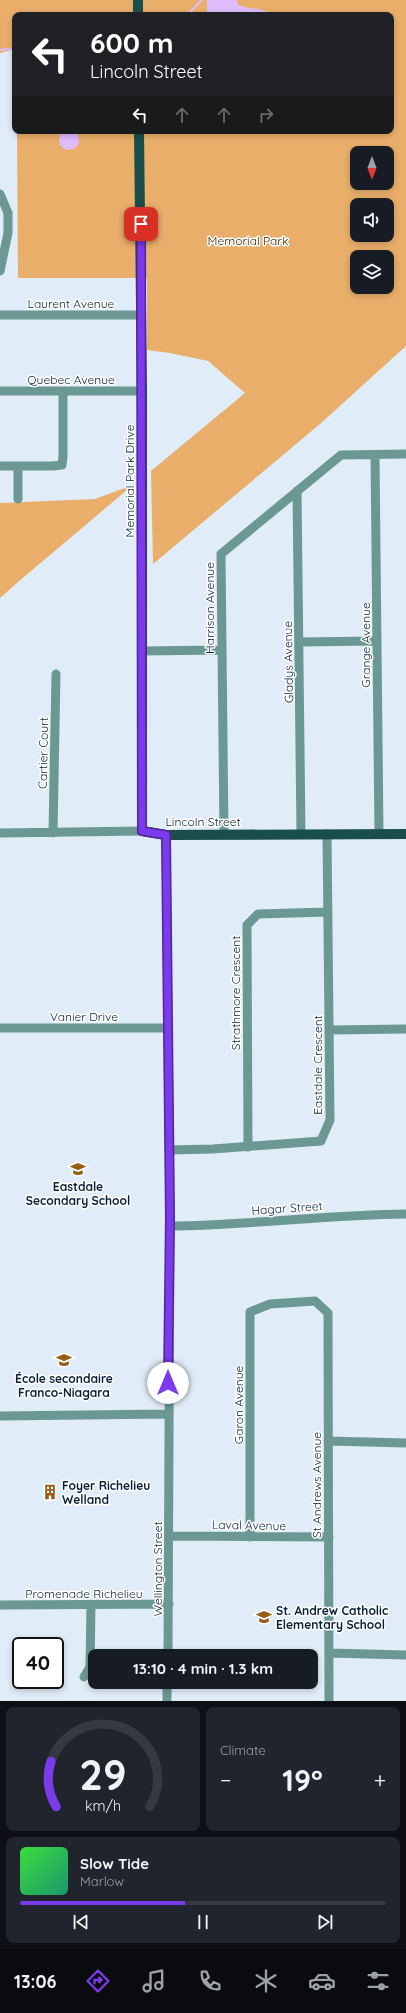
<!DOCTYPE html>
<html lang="en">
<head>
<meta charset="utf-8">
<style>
	:root { --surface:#171b24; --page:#20242c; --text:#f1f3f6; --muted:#9ea1a6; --line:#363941; --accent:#7c3aed }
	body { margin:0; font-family:Quicksand,sans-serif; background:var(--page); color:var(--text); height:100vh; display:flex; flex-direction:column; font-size:15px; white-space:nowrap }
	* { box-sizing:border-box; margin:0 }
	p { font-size:13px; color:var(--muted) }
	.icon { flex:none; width:22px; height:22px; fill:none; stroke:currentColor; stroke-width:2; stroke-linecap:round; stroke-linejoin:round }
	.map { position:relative; height:1701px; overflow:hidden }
	.sheet { display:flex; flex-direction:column; gap:6px; padding:6px; background:#0d0f14; flex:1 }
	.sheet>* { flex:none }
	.banner { position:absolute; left:12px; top:12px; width:382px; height:122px; border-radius:8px; box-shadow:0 2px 6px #0003; background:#202124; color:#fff; overflow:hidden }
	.needle { width:26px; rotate:180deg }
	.controls { position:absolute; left:350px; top:146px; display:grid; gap:8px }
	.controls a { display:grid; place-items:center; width:44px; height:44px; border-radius:8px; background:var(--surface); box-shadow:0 2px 6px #0003; font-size:20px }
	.speed { position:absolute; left:12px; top:1637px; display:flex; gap:8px; font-size:20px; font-weight:700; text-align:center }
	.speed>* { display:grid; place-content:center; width:52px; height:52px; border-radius:50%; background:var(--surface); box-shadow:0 2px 6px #0003; line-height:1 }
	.speed .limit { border:2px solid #111; border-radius:6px; background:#fff; color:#111 }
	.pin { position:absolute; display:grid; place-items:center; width:34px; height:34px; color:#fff; margin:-17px; border-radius:8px; box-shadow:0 2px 6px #0006 }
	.me { position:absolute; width:44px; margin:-22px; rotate:0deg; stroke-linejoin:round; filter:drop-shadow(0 0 3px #0008) }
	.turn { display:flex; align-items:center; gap:14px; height:84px; padding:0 12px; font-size:18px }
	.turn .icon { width:52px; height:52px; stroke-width:2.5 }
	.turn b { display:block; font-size:28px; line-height:34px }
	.lanes { display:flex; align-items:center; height:38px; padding:0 12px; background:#0003; justify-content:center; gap:20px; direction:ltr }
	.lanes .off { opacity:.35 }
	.big { font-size:30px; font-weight:700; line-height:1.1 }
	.sheet .tile { flex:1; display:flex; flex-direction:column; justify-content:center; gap:6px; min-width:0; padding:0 14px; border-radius:8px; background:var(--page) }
	.sheet .dial { align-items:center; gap:0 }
	.dial svg { height:104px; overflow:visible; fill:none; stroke:var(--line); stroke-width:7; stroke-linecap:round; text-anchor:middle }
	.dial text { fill:var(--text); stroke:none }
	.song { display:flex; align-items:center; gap:12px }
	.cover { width:48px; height:48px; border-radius:6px; background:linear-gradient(135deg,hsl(120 70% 55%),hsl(160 70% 35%)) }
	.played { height:4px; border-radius:2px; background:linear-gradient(90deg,var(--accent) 45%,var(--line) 45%) }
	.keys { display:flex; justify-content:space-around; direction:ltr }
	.heat { display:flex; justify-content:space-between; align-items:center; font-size:22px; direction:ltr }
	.sheet .tiles { flex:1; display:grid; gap:6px; grid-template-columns:1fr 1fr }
	.tile:last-child { grid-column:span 2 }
	.trip { position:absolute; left:88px; top:1649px; width:230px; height:40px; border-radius:8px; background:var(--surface); box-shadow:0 2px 6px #0003; font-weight:700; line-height:40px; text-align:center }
	.menu { display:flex; height:64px; justify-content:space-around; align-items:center; background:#090b0e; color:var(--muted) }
	.menu .icon { width:28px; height:28px }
	.menu .on { color:var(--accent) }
	.menu b { font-size:18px; color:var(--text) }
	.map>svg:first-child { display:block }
</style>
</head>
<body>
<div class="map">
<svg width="406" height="1701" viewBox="0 0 406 1701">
	<rect width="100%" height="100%" fill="#e0ecf8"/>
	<path fill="#e9ae6a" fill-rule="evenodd" d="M0 0H406V346L320 424 153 564 151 471 245 393 208 361 170 353 147 350V278H18L17 131H391V15H15V49L0 53ZM357 153H387V183H357ZM357 205H387V235H357ZM357 257H387V287H357Z
		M133 485 18 582 0 598V503L95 499Z"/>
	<path fill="#dfbcfd" d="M207 0H237L238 5C250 10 263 7 272 15H207Z
		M59 140a10 10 0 1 1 20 0a10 10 0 1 1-20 0Z"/>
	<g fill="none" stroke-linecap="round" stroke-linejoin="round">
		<path stroke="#dfbcfd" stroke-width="2" d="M187 15 202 0
			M0 50 15 48"/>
		<path stroke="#6c9894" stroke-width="9" d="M0 271 8 233V213L0 194
			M0 315H141
			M0 391H142
			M375 455 379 834
			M0 466H53L62 465 63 456V391
			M297 491 301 834
			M18 499V466
			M300 642 376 641
			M142 651 221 650
			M0 833 142 831
			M53 833 56 674
			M224 834 221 554 341 455 406 454
			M166 835 170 1217 168 1656
			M0 1028H167
			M329 1030 406 1029
			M248 1147 247 925 258 914 328 912
			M169 1150 213 1149 321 1141 330 1120 327 834
			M170 1226C249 1225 327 1215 406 1214
			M0 1416 168 1414
			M328 1441 406 1443
			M170 1536 329 1537
			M250 1537V1312L270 1304 315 1301 328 1313 329 1701
			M0 1605 169 1604
			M329 1653 406 1655
			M84 1677 90 1667 91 1605
			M167 1682V1701"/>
		<path stroke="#1a4e4b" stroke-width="10" d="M138 0V15
			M139 131 142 391V831L166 835 406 834"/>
	</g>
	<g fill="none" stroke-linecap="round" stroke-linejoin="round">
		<g stroke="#51269a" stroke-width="10">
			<path id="route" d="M141 224 142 831 166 835 170 1217 168 1383"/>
		</g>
		<use href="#route" stroke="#7c3aed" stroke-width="7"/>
	</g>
	<defs>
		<g id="school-bare" transform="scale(1.2)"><path d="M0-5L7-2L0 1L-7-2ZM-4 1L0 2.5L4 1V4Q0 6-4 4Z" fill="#955f15" stroke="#fff" stroke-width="2.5" paint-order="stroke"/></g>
		<g id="building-bare" transform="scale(1.2)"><path d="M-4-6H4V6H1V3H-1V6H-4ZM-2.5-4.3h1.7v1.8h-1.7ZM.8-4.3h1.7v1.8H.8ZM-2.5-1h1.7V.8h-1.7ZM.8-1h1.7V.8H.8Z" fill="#955f15" stroke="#fff" stroke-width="2.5" paint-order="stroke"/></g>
	</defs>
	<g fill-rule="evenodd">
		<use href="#school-bare" x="78" y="1169"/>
		<use href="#school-bare" x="64" y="1360"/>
		<use href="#building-bare" x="50" y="1492"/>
		<use href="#school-bare" x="264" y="1617"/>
	</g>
	<g text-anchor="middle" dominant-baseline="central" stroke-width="3" stroke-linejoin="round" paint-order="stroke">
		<g font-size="12" fill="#3e2402" stroke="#fff">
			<text x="248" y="240">Memorial Park</text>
		</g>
		<g font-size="12" fill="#072037" stroke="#fff">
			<text x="71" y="303">Laurent Avenue</text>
			<text x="71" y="379">Quebec Avenue</text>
			<text transform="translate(129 481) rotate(-90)">Memorial Park Drive</text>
			<text transform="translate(209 608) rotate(-90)">Harrison Avenue</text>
			<text transform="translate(365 645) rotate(-90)">Grange Avenue</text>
			<text transform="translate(288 662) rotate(-91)">Gladys Avenue</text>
			<text transform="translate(43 753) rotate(-89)">Cartier Court</text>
			<text x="203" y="821">Lincoln Street</text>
			<text transform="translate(235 993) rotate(-90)">Strathmore Crescent</text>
			<text x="84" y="1016">Vanier Drive</text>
			<text transform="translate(317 1065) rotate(-90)">Eastdale Crescent</text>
			<text transform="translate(287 1208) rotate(-4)">Hagar Street</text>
			<text transform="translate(238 1405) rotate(-90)">Garon Avenue</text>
			<text transform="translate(316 1485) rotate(-90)">St Andrews Avenue</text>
			<text transform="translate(249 1525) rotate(1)">Laval Avenue</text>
			<text transform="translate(157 1569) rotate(-90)">Wellington Street</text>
			<text x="84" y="1593">Promenade Richelieu</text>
		</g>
		<g font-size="12" font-weight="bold" fill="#072037" stroke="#fff">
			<text x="78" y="1186">Eastdale<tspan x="78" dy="14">Secondary School</tspan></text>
			<text x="64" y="1378">École secondaire<tspan x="64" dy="14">Franco-Niagara</tspan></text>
			<text x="62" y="1485" text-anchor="start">Foyer Richelieu<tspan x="62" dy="14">Welland</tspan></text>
			<text x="276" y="1610" text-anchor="start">St. Andrew Catholic<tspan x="276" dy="14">Elementary School</tspan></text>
		</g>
	</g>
</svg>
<div class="controls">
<a><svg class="needle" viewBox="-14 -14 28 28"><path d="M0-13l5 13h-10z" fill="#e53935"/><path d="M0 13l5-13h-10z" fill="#9ea1a6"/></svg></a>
<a><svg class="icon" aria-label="sound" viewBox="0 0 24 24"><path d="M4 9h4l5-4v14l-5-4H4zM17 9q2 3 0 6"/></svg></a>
<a><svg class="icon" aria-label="layers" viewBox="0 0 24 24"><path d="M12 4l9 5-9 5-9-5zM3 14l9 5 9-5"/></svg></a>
</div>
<div class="speed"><div class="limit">40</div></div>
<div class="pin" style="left:141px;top:224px;background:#d93025"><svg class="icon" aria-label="arrive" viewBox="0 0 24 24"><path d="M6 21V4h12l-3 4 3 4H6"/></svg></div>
<svg class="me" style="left:168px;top:1383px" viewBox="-20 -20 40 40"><circle r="19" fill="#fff"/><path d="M0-13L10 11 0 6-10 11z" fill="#7c3aed"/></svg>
<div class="trip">13:10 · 4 min · 1.3 km</div>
<div class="banner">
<div class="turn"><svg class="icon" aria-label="left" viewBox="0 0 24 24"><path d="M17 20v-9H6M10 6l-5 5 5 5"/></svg><div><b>600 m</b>Lincoln Street</div></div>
<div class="lanes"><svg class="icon" aria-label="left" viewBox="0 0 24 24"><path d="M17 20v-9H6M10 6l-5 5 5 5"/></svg><svg class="icon off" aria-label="ahead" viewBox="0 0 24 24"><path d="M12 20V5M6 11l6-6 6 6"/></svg><svg class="icon off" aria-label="ahead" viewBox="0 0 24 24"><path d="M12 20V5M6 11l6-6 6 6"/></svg><svg class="icon off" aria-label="right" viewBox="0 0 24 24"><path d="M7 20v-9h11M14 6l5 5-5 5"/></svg></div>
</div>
</div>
<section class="sheet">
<div class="tiles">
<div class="tile dial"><svg viewBox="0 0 100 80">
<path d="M14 69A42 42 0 1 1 86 69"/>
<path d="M14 69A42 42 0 0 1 10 34" stroke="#7c3aed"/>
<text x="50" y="56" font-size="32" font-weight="700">29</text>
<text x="50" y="72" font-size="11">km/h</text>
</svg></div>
<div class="tile"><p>Climate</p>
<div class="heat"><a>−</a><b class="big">19°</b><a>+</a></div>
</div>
<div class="tile">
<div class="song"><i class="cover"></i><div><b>Slow Tide</b><p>Marlow</p></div></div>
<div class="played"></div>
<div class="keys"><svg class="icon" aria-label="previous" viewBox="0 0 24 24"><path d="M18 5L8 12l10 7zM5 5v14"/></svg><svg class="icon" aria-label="pause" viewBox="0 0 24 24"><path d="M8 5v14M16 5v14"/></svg><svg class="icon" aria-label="next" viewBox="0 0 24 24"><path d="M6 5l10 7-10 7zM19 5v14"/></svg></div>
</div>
</div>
</section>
<nav class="menu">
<b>13:06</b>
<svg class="icon on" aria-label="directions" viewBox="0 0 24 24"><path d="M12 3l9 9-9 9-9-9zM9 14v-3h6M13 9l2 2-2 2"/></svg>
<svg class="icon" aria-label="music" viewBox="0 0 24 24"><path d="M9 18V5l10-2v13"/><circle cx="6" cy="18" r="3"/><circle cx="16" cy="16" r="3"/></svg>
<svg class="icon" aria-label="phone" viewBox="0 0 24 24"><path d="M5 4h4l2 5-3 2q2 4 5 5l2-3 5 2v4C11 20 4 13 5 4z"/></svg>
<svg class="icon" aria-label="climate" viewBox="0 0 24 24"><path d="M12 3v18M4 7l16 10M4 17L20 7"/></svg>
<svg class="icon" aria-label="car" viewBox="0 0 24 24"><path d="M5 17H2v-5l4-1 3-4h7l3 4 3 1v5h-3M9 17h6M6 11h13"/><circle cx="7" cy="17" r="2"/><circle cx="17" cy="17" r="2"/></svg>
<svg class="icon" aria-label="filters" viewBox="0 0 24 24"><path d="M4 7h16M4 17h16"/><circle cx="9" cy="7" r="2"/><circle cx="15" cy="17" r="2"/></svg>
</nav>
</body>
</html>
